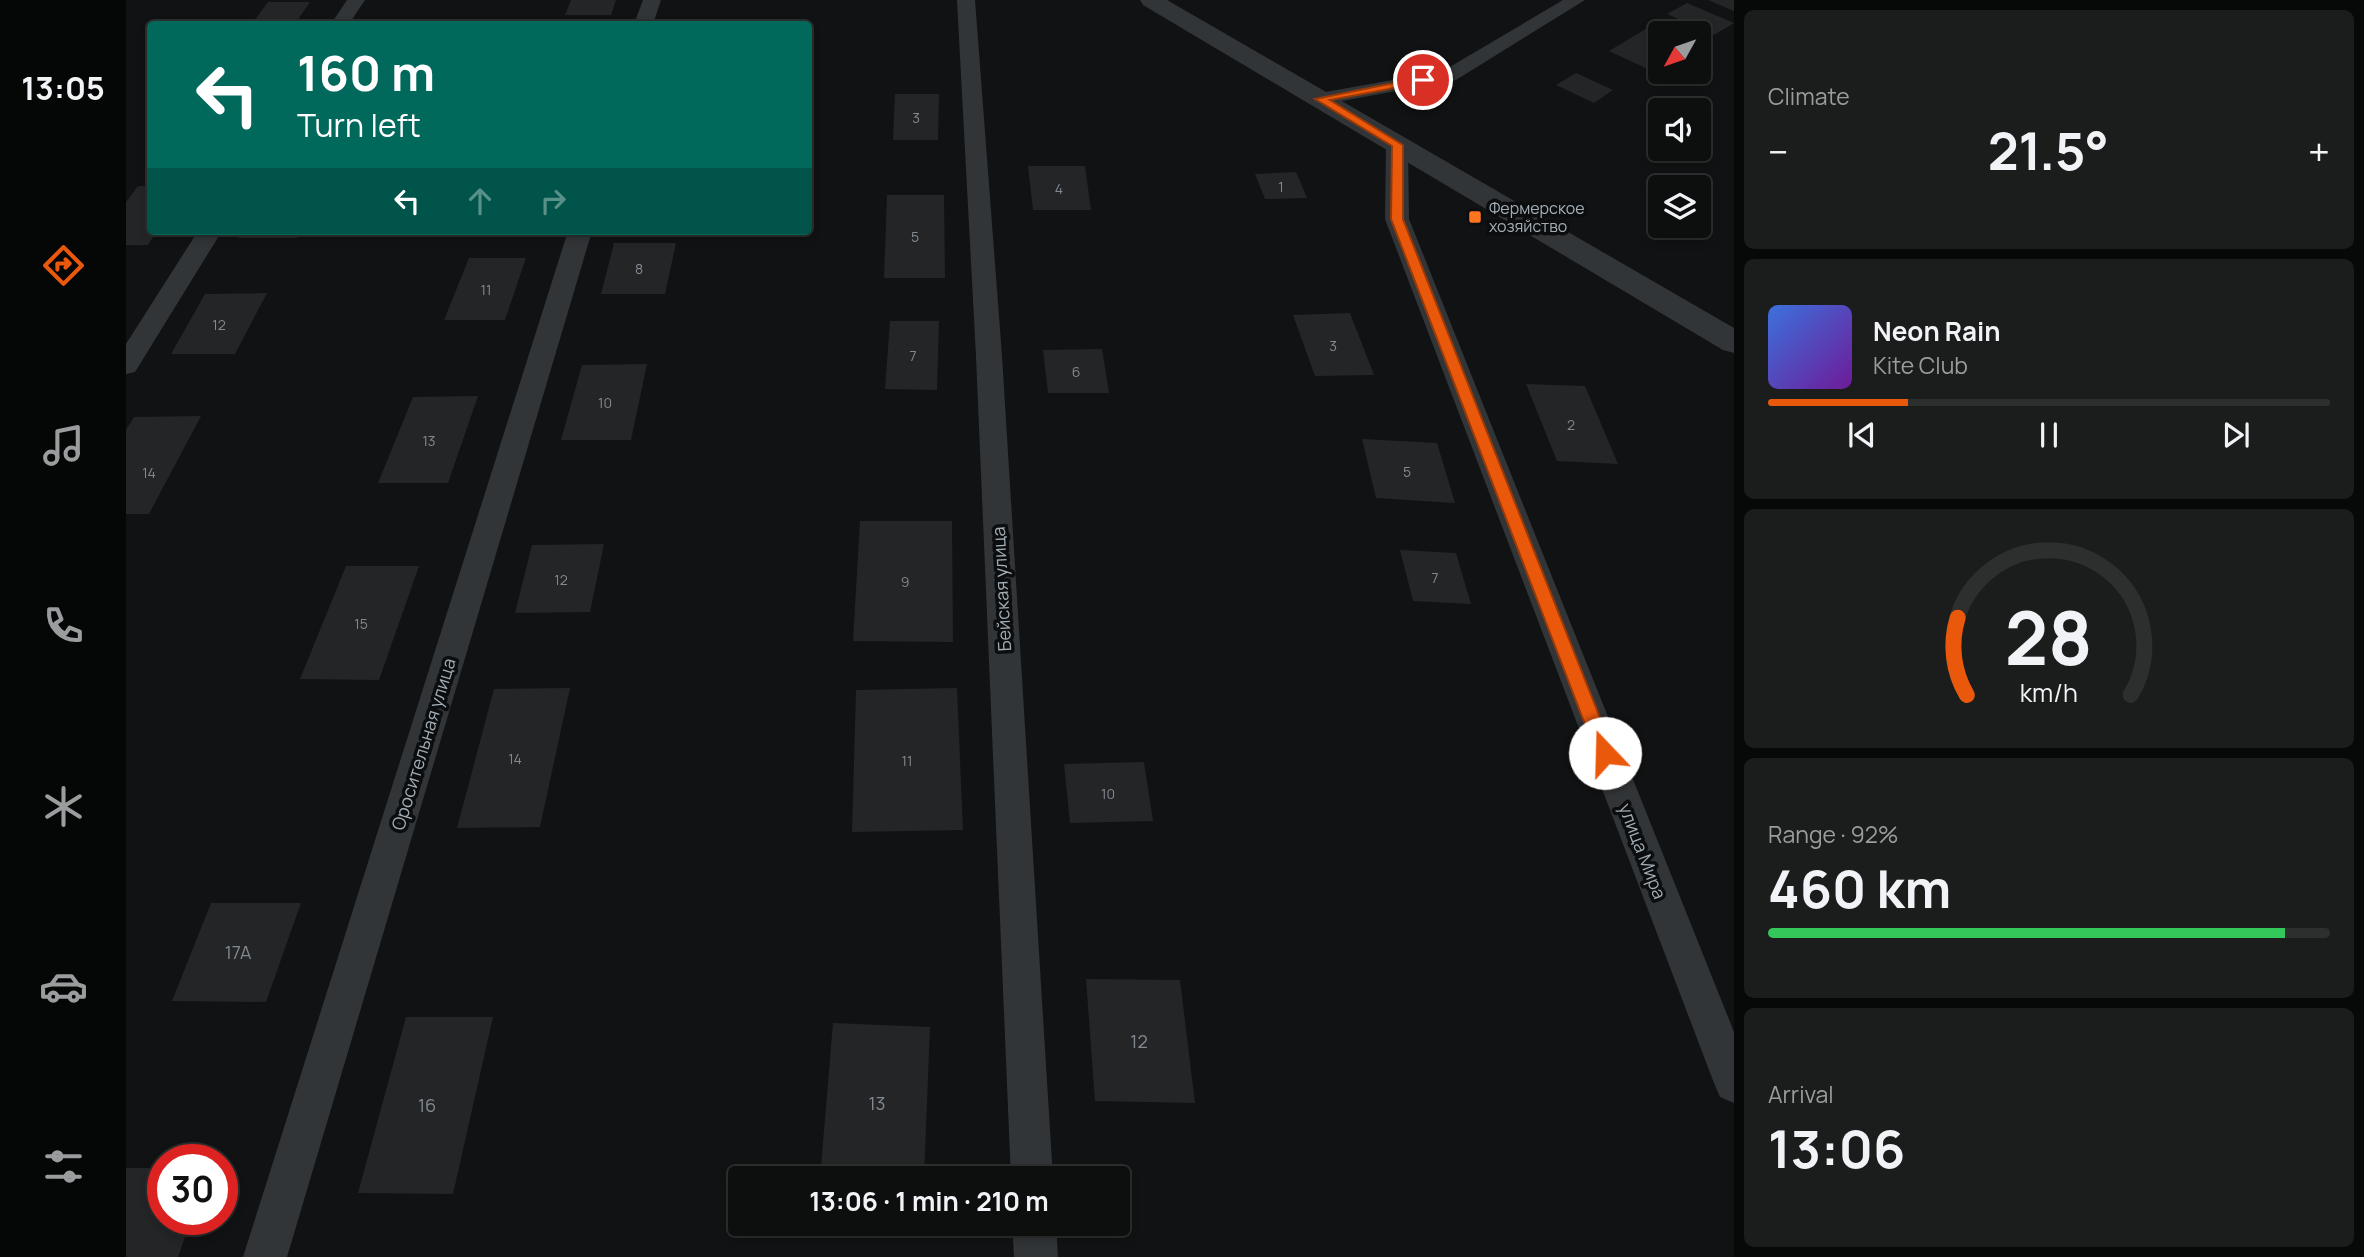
<!DOCTYPE html>
<html lang="en">
<head>
<meta charset="utf-8">
<style>
	:root { --surface:#0d0e0e; --page:#1b1c1c; --text:#f1f3f6; --muted:#9a9c9e; --line:#2d2e2e; --accent:#ea580c }
	body { margin:0; font-family:Manrope,sans-serif; background:var(--page); color:var(--text); height:100vh; display:flex; flex-direction:column; font-size:26px; white-space:nowrap }
	* { box-sizing:border-box; margin:0 }
	p { font-size:23px; color:var(--muted) }
	.icon { flex:none; width:38px; height:38px; fill:none; stroke:currentColor; stroke-width:2; stroke-linecap:round; stroke-linejoin:round }
	.map { position:relative; flex:1; overflow:hidden }
	.details { display:flex; flex-direction:column; gap:10px; padding:10px; background:#070808; width:630px }
	.details>* { flex:none }
	.banner { position:absolute; left:21px; top:21px; width:665px; height:214px; border-radius:7px; box-shadow:0 4px 10px #0003,0 0 0 2px var(--line); background:#00695c; color:#fff; overflow:hidden }
	.needle { width:46px; rotate:230deg }
	.fabs { position:absolute; left:1522px; top:21px; display:grid; gap:14px }
	.fabs a { display:grid; place-items:center; width:63px; height:63px; border-radius:7px; background:var(--surface); box-shadow:0 4px 10px #0003,0 0 0 2px var(--line); font-size:35px }
	.speed { position:absolute; left:21px; top:1144px; display:flex; gap:14px; font-size:35px; font-weight:700; text-align:center }
	.speed>* { display:grid; place-content:center; width:91px; height:91px; border-radius:50%; background:var(--surface); box-shadow:0 4px 10px #0003,0 0 0 2px var(--line); line-height:1 }
	.speed .limit { border:10px solid #d22; background:#fff; color:#111 }
	.pin { position:absolute; display:grid; place-items:center; width:60px; height:60px; color:#fff; margin:-30px; border:4px solid #fff; border-radius:50%; box-shadow:0 2px 7px #0007 }
	.me { position:absolute; width:77px; margin:-38px; rotate:339deg; stroke-linejoin:round; filter:drop-shadow(0 0 5px #0008) }
	.turn { display:flex; align-items:center; gap:24px; height:147px; padding:0 35px; font-size:32px }
	.turn .icon { width:91px; height:91px; stroke-width:2.5 }
	.turn b { display:block; font-size:49px; line-height:60px }
	.lanes { display:flex; align-items:center; height:66px; padding:0 35px; background:#0003; justify-content:center; gap:35px; direction:ltr }
	.lanes .off { opacity:.35 }
	.big { font-size:52px; font-weight:700; line-height:1.1 }
	.details .widget { flex:1; display:flex; flex-direction:column; justify-content:center; gap:10px; min-width:0; padding:0 24px; border-radius:10px; background:var(--page) }
	.details .dial { align-items:center; gap:0 }
	.dial svg { height:182px; overflow:visible; fill:none; stroke:var(--line); stroke-width:7; stroke-linecap:round; text-anchor:middle }
	.dial text { fill:var(--text); stroke:none }
	.song { display:flex; align-items:center; gap:21px }
	.cover { width:84px; height:84px; border-radius:10px; background:linear-gradient(135deg,hsl(220 70% 55%),hsl(280 70% 35%)) }
	.played { height:7px; border-radius:4px; background:linear-gradient(90deg,var(--accent) 25%,var(--line) 25%) }
	.keys { display:flex; justify-content:space-around; direction:ltr }
	.heat { display:flex; justify-content:space-between; align-items:center; font-size:38px; direction:ltr }
	.charge { height:10px; border-radius:5px; background:linear-gradient(90deg,#34c759 92%,var(--line) 0) }
	.trip { position:absolute; left:602px; top:1166px; width:402px; height:70px; border-radius:7px; background:var(--surface); box-shadow:0 4px 10px #0003,0 0 0 2px var(--line); font-weight:700; line-height:70px; text-align:center }
	main { display:flex; flex:1; min-height:0 }
	.dock { display:flex; flex-direction:column; width:126px; justify-content:space-around; align-items:center; background:#050606; color:var(--muted) }
	.dock .icon { width:49px; height:49px }
	.dock .on { color:var(--accent) }
	.dock b { font-size:32px; color:var(--text) }
	.map>svg:first-child { display:block }
</style>
</head>
<body>
<main>
<nav class="dock">
<b>13:05</b>
<svg class="icon on" aria-label="directions" viewBox="0 0 24 24"><path d="M12 3l9 9-9 9-9-9zM9 14v-3h6M13 9l2 2-2 2"/></svg>
<svg class="icon" aria-label="music" viewBox="0 0 24 24"><path d="M9 18V5l10-2v13"/><circle cx="6" cy="18" r="3"/><circle cx="16" cy="16" r="3"/></svg>
<svg class="icon" aria-label="phone" viewBox="0 0 24 24"><path d="M5 4h4l2 5-3 2q2 4 5 5l2-3 5 2v4C11 20 4 13 5 4z"/></svg>
<svg class="icon" aria-label="climate" viewBox="0 0 24 24"><path d="M12 3v18M4 7l16 10M4 17L20 7"/></svg>
<svg class="icon" aria-label="car" viewBox="0 0 24 24"><path d="M5 17H2v-5l4-1 3-4h7l3 4 3 1v5h-3M9 17h6M6 11h13"/><circle cx="7" cy="17" r="2"/><circle cx="17" cy="17" r="2"/></svg>
<svg class="icon" aria-label="filters" viewBox="0 0 24 24"><path d="M4 7h16M4 17h16"/><circle cx="9" cy="7" r="2"/><circle cx="15" cy="17" r="2"/></svg>
</nav>
<div class="map">
<svg width="1608" height="1257" viewBox="0 0 1608 1257">
	<rect width="100%" height="100%" fill="#111213"/>
	<path fill="#242527" d="M445 0H490L485 15H439Z
		M1582 0H1608V11Z
		M142 2H184L169 24H126Z
		M1561 3 1608 23 1588 35 1541 14Z
		M240 19H287L284 24H237Z
		M1523 27 1535 32V65L1526 71 1483 51Z
		M1450 73 1487 90 1468 103 1430 85Z
		M769 94H813L812 140H767Z
		M902 166H959L965 210H907Z
		M1170 172 1181 198 1139 199 1129 174Z
		M12 186H24V231H31L22 245H0V202Z
		M761 195H818L819 278H758Z
		M116 231H174L171 238H112Z
		M488 243H550L539 294H475Z
		M343 258H400L379 320H318Z
		M141 293 109 354H45L79 294Z
		M1224 313 1248 375 1189 376 1167 315Z
		M764 321H813L811 390 759 389Z
		M976 349 983 393H922L917 350Z
		M521 364 505 440H435L456 365Z
		M1400 384 1459 386 1492 464 1431 461Z
		M352 396 322 483H252L287 397Z
		M75 416 23 514H0V430L8 417Z
		M1236 439 1311 443 1329 503 1250 498Z
		M734 521H826L827 642 727 641Z
		M478 544 464 612 389 613 406 545Z
		M1274 550 1330 553 1345 604 1287 601Z
		M220 566H293L253 680 174 679Z
		M444 688 414 827 331 828 368 689Z
		M831 688 837 830 726 832 730 690Z
		M1018 762 1027 821 944 823 938 764Z
		M85 903H175L140 1002 46 1001Z
		M960 979 1054 980 1069 1103 969 1101Z
		M280 1017H367L327 1194 232 1193Z
		M707 1023 804 1027 798 1178H694Z
		M0 1168H37V1220H65L52 1257H0Z"/>
	<g fill="none" stroke-linecap="round" stroke-linejoin="round">
		<path fill="#323538" fill-rule="evenodd" d="M221 0H239L223 24H205Z
			M517 0H535L527 24H508Z
			M831 0H849L876 356 927 1178H885L850 356Z
			M1437 0H1459L1330 80 1194 105 1187 103 1184 99 1187 95 1194 93 1317 71Z
			M1271 139 1279 140 1282 145 1283 219 1608 1032V1103L1594 1097 1588 1083 1259 219 1260 145 1263 140Z
			M72 231H96L9 372 0 374V344Z
			M442 231H466L161 1257H117Z
			M886 1223H930L932 1257H888Z"/>
		<path fill="#323538" fill-rule="evenodd" d="M1014 0H1041L1608 328V353L1597 350 1017 5Z"/>
	</g>
	<path fill="#ea580c" stroke="#983908" stroke-width="2" d="M1297 77 1301 78V82L1204 100 1277 145V219L1488 753 1485 759 1479 761 1473 759 1470 753 1265 219 1266 146 1189 99Z"/>
	<rect fill="#ff741e" stroke="#0c0d0e" stroke-width="2.5" x="1342" y="210" width="14" height="14" rx="3.5"/>
	<g text-anchor="middle" dominant-baseline="central" stroke-width="7" stroke-linejoin="round" paint-order="stroke">
		<g font-size="14" fill="#828a91">
			<text x="790" y="117">3</text>
			<text x="1155" y="186">1</text>
			<text x="933" y="188">4</text>
			<text x="789" y="236">5</text>
			<text x="513" y="268">8</text>
			<text x="360" y="289">11</text>
			<text x="93" y="324">12</text>
			<text x="1207" y="345">3</text>
			<text x="787" y="355">7</text>
			<text x="950" y="371">6</text>
			<text x="479" y="402">10</text>
			<text x="1445" y="424">2</text>
			<text x="303" y="440">13</text>
			<text x="1281" y="471">5</text>
			<text x="23" y="472">14</text>
			<text x="1309" y="577">7</text>
			<text x="435" y="579">12</text>
			<text x="779" y="581">9</text>
			<text x="235" y="623">15</text>
			<text x="389" y="758">14</text>
			<text x="781" y="760">11</text>
			<text x="982" y="793">10</text>
		</g>
		<g font-size="16" fill="#a2adb5" stroke="#0c0d0e" text-anchor="start">
			<text x="1363" y="208">Фермерское<tspan x="1363" dy="18">хозяйство</tspan></text>
		</g>
		<g font-size="18" fill="#a2adb5" stroke="#0c0d0e">
			<text transform="translate(875 589) rotate(-93)">Бейская улица</text>
			<text transform="translate(297 744) rotate(-73)">Оросительная улица</text>
			<text transform="translate(1517 851) rotate(69)">улица Мира</text>
		</g>
		<g font-size="18" fill="#828a91">
			<text x="112" y="952">17А</text>
			<text x="1013" y="1041">12</text>
			<text x="751" y="1103">13</text>
			<text x="301" y="1105">16</text>
		</g>
	</g>
</svg>
<div class="fabs">
<a><svg class="needle" viewBox="-14 -14 28 28"><path d="M0-13l5 13h-10z" fill="#e53935"/><path d="M0 13l5-13h-10z" fill="#9a9c9e"/></svg></a>
<a><svg class="icon" aria-label="sound" viewBox="0 0 24 24"><path d="M4 9h4l5-4v14l-5-4H4zM17 9q2 3 0 6"/></svg></a>
<a><svg class="icon" aria-label="layers" viewBox="0 0 24 24"><path d="M12 4l9 5-9 5-9-5zM3 14l9 5 9-5"/></svg></a>
</div>
<div class="speed"><div class="limit">30</div></div>
<div class="pin" style="left:1297px;top:80px;background:#d93025"><svg class="icon" aria-label="arrive" viewBox="0 0 24 24"><path d="M6 21V4h12l-3 4 3 4H6"/></svg></div>
<svg class="me" style="left:1479px;top:753px" viewBox="-20 -20 40 40"><circle r="19" fill="#fff"/><path d="M0-13L10 11 0 6-10 11z" fill="#ea580c"/></svg>
<div class="trip">13:06 · 1 min · 210 m</div>
<div class="banner">
<div class="turn"><svg class="icon" aria-label="left" viewBox="0 0 24 24"><path d="M17 20v-9H6M10 6l-5 5 5 5"/></svg><div><b>160 m</b>Turn left</div></div>
<div class="lanes"><svg class="icon" aria-label="left" viewBox="0 0 24 24"><path d="M17 20v-9H6M10 6l-5 5 5 5"/></svg><svg class="icon off" aria-label="ahead" viewBox="0 0 24 24"><path d="M12 20V5M6 11l6-6 6 6"/></svg><svg class="icon off" aria-label="right" viewBox="0 0 24 24"><path d="M7 20v-9h11M14 6l5 5-5 5"/></svg></div>
</div>
</div>
<section class="details">
<div class="widget"><p>Climate</p>
<div class="heat"><a>−</a><b class="big">21.5°</b><a>+</a></div>
</div>
<div class="widget">
<div class="song"><i class="cover"></i><div><b>Neon Rain</b><p>Kite Club</p></div></div>
<div class="played"></div>
<div class="keys"><svg class="icon" aria-label="previous" viewBox="0 0 24 24"><path d="M18 5L8 12l10 7zM5 5v14"/></svg><svg class="icon" aria-label="pause" viewBox="0 0 24 24"><path d="M8 5v14M16 5v14"/></svg><svg class="icon" aria-label="next" viewBox="0 0 24 24"><path d="M6 5l10 7-10 7zM19 5v14"/></svg></div>
</div>
<div class="widget dial"><svg viewBox="0 0 100 80">
<path d="M14 69A42 42 0 1 1 86 69"/>
<path d="M14 69A42 42 0 0 1 10 35" stroke="#ea580c"/>
<text x="50" y="56" font-size="32" font-weight="700">28</text>
<text x="50" y="72" font-size="11">km/h</text>
</svg></div>
<div class="widget"><p>Range · 92%</p><b class="big">460 km</b><div class="charge"></div></div>
<div class="widget"><p>Arrival</p><b class="big">13:06</b></div>
</section>
</main>
</body>
</html>
